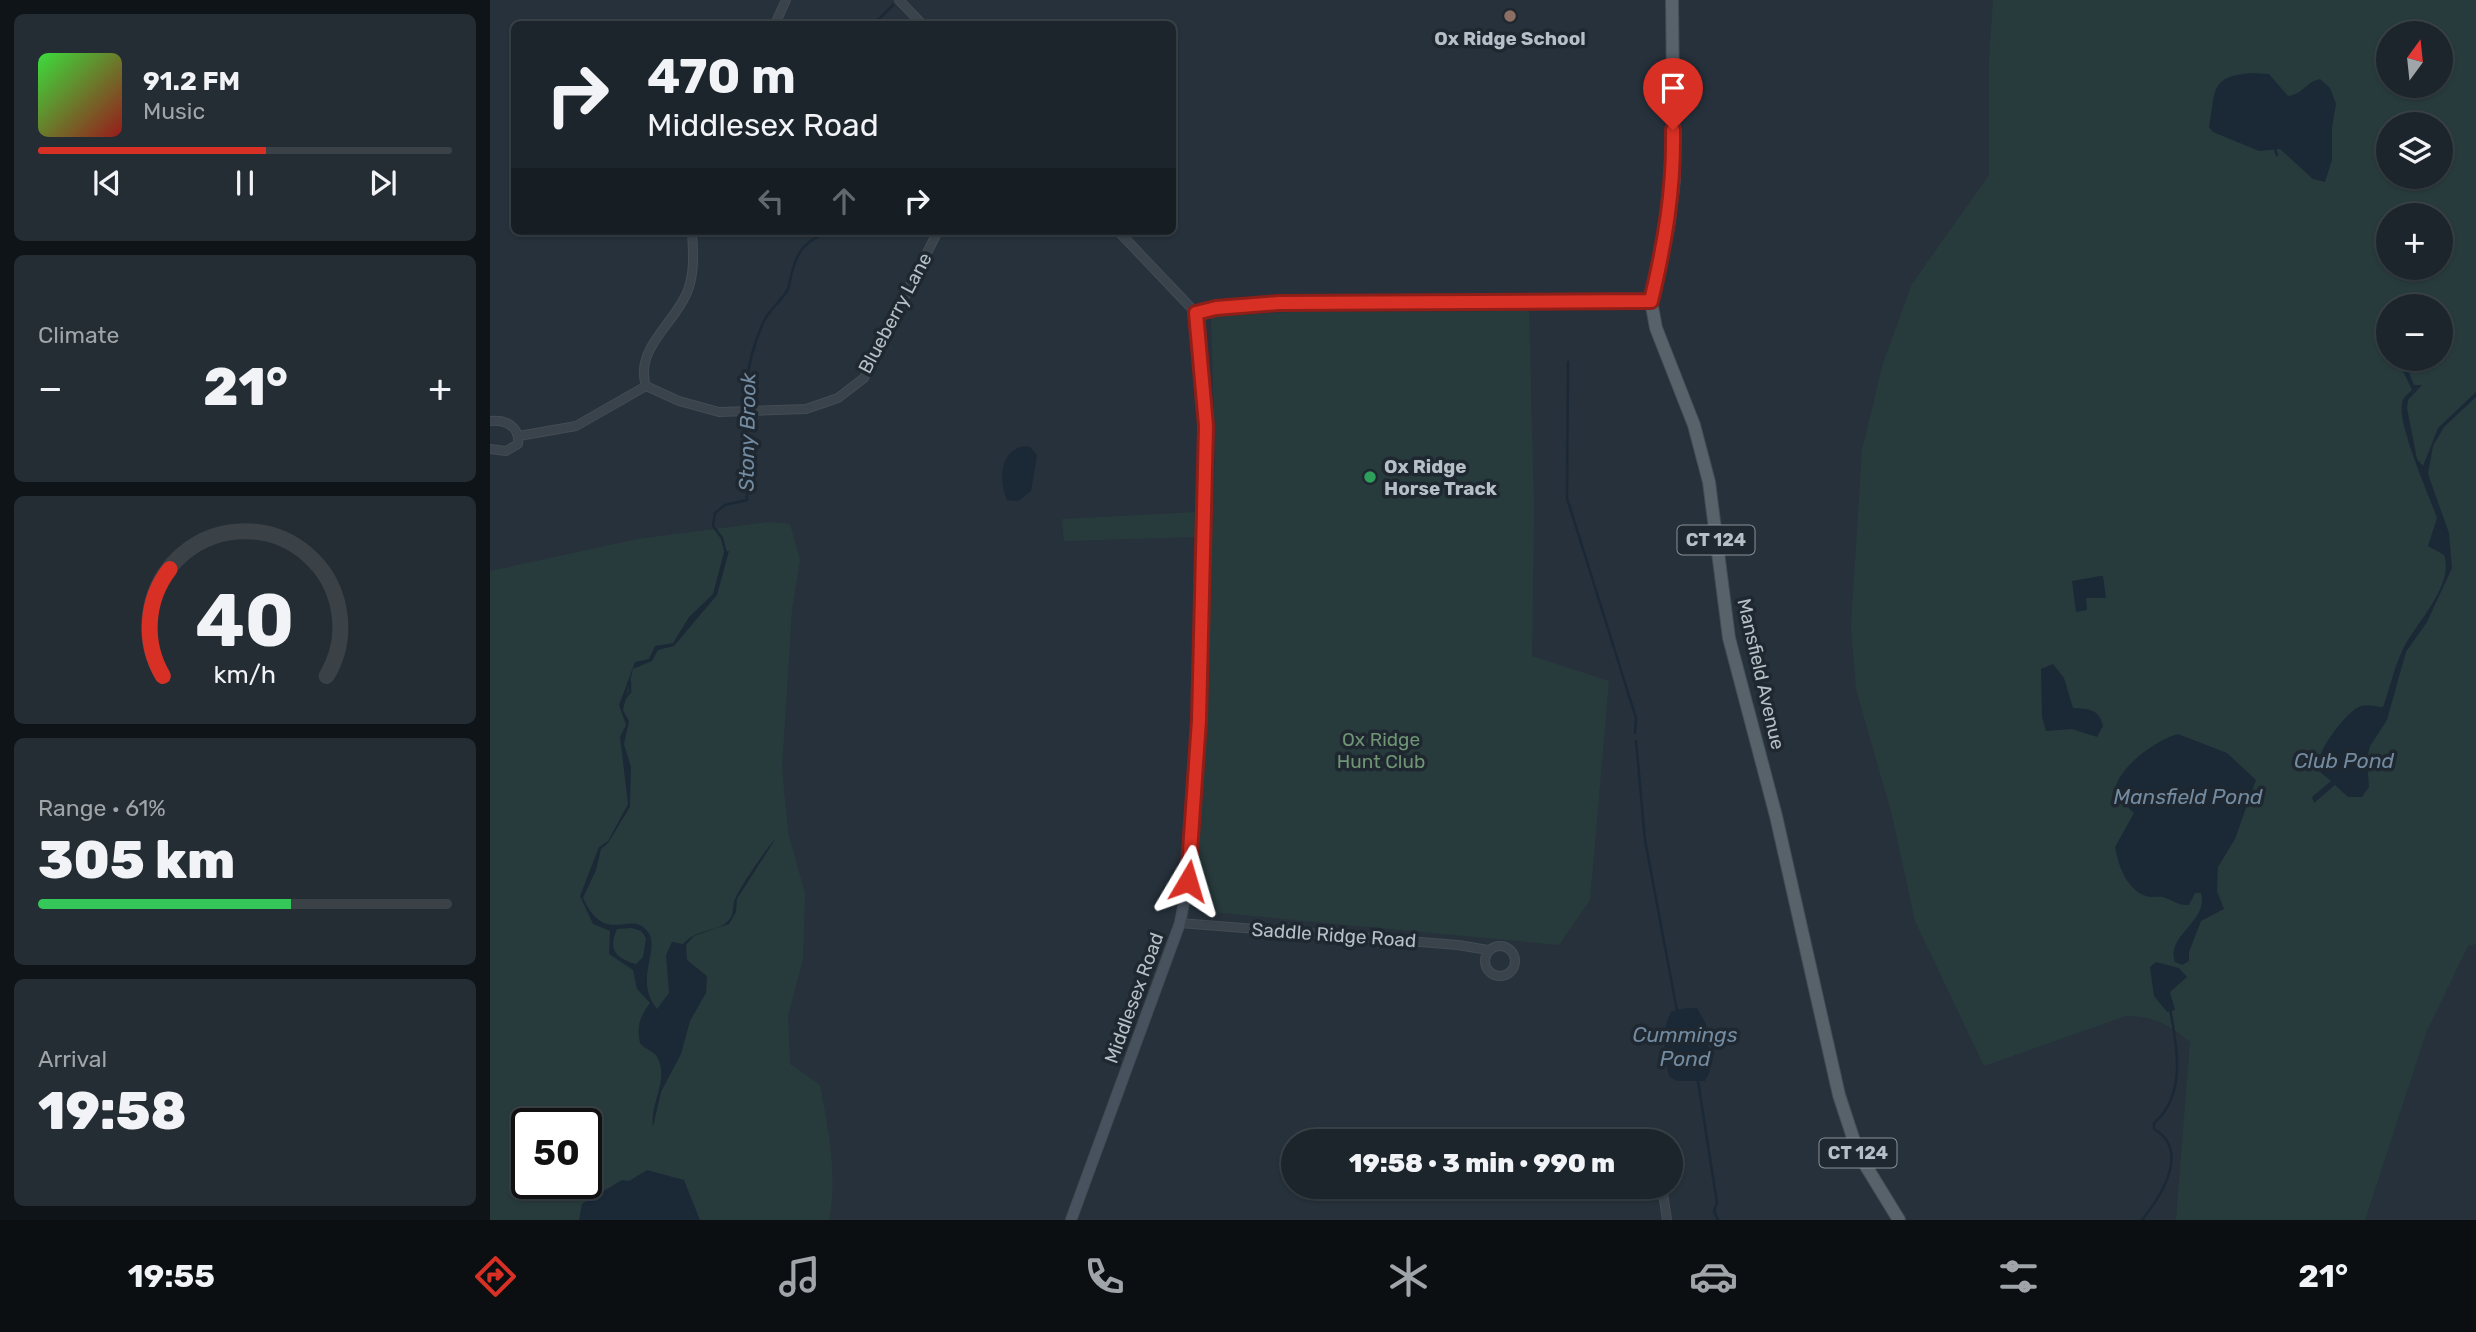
<!DOCTYPE html>
<html lang="en">
<head>
<meta charset="utf-8">
<style>
	:root { --surface:#1c252c; --page:#252d34; --text:#f1f3f6; --muted:#a0a5a9; --line:#3a4248; --accent:#d93025 }
	body { margin:0; font-family:Rubik,sans-serif; background:var(--page); color:var(--text); height:100vh; display:flex; flex-direction:column; font-size:26px; white-space:nowrap }
	* { box-sizing:border-box; margin:0 }
	p { font-size:23px; color:var(--muted) }
	.icon { flex:none; width:38px; height:38px; fill:none; stroke:currentColor; stroke-width:2; stroke-linecap:round; stroke-linejoin:round }
	.map { position:relative; flex:1; overflow:hidden }
	.drawer { display:flex; flex-direction:column; gap:14px; padding:14px; background:#0f1418; width:490px }
	.drawer>* { flex:none }
	.top-card { position:absolute; left:21px; top:21px; width:665px; height:214px; border-radius:10px; box-shadow:0 2px 5px #0004,0 0 0 2px var(--line); background:#1c252c; color:var(--text); overflow:hidden }
	.needle { width:46px; rotate:15deg }
	.fabs { position:absolute; left:1886px; top:21px; display:grid; gap:14px }
	.fabs a { display:grid; place-items:center; width:77px; height:77px; border-radius:50%; background:var(--surface); box-shadow:0 2px 5px #0004,0 0 0 2px var(--line); font-size:35px }
	.speed { position:absolute; left:21px; top:1108px; display:flex; gap:14px; font-size:35px; font-weight:700; text-align:center }
	.speed>* { display:grid; place-content:center; width:91px; height:91px; border-radius:50%; background:var(--surface); box-shadow:0 2px 5px #0004,0 0 0 2px var(--line); line-height:1 }
	.speed .limit { border:4px solid #111; border-radius:10px; background:#fff; color:#111 }
	.pin { position:absolute; display:grid; place-items:center; width:60px; height:60px; color:#fff; margin:-72px -30px; border-radius:50% 50% 50% 0; rotate:-45deg; box-shadow:0 0 7px #0007 }
	.pin .icon { rotate:45deg }
	.me { position:absolute; width:77px; margin:-38px; rotate:7deg; stroke-linejoin:round; filter:drop-shadow(0 0 5px #0008) }
	.turn { display:flex; align-items:center; gap:24px; height:147px; padding:0 21px; font-size:32px }
	.turn .icon { width:91px; height:91px; stroke-width:2.5 }
	.turn b { display:block; font-size:49px; line-height:60px }
	.lanes { display:flex; align-items:center; height:66px; padding:0 21px; background:#0003; justify-content:center; gap:35px; direction:ltr }
	.lanes .off { opacity:.35 }
	.big { font-size:52px; font-weight:800; line-height:1.1 }
	.drawer .card { flex:1; display:flex; flex-direction:column; justify-content:center; gap:10px; min-width:0; padding:0 24px; border-radius:10px; background:var(--page) }
	.drawer .dial { align-items:center; gap:0 }
	.dial svg { height:182px; overflow:visible; fill:none; stroke:var(--line); stroke-width:7; stroke-linecap:round; text-anchor:middle }
	.dial text { fill:var(--text); stroke:none }
	.song { display:flex; align-items:center; gap:21px }
	.cover { width:84px; height:84px; border-radius:10px; background:linear-gradient(135deg,hsl(120 70% 55%),hsl(0 70% 35%)) }
	.played { height:7px; border-radius:4px; background:linear-gradient(90deg,var(--accent) 55%,var(--line) 55%) }
	.keys { display:flex; justify-content:space-around; direction:ltr }
	.heat { display:flex; justify-content:space-between; align-items:center; font-size:38px; direction:ltr }
	.charge { height:10px; border-radius:5px; background:linear-gradient(90deg,#34c759 61%,var(--line) 0) }
	.trip { position:absolute; left:791px; top:1129px; width:402px; height:70px; border-radius:35px; background:var(--surface); box-shadow:0 2px 5px #0004,0 0 0 2px var(--line); font-weight:800; line-height:70px; text-align:center }
	.menu { display:flex; height:112px; justify-content:space-around; align-items:center; background:#0b0f12; color:var(--muted) }
	.menu .icon { width:49px; height:49px }
	.menu .on { color:var(--accent) }
	.menu b { font-size:32px; color:var(--text) }
	main { display:flex; flex:1; min-height:0 }
	.map>svg:first-child { display:block }
</style>
</head>
<body>
<main>
<section class="drawer">
<div class="card">
<div class="song"><i class="cover"></i><div><b>91.2 FM</b><p>Music</p></div></div>
<div class="played"></div>
<div class="keys"><svg class="icon" aria-label="previous" viewBox="0 0 24 24"><path d="M18 5L8 12l10 7zM5 5v14"/></svg><svg class="icon" aria-label="pause" viewBox="0 0 24 24"><path d="M8 5v14M16 5v14"/></svg><svg class="icon" aria-label="next" viewBox="0 0 24 24"><path d="M6 5l10 7-10 7zM19 5v14"/></svg></div>
</div>
<div class="card"><p>Climate</p>
<div class="heat"><a>−</a><b class="big">21°</b><a>+</a></div>
</div>
<div class="card dial"><svg viewBox="0 0 100 80">
<path d="M14 69A42 42 0 1 1 86 69"/>
<path d="M14 69A42 42 0 0 1 17 22" stroke="#d93025"/>
<text x="50" y="56" font-size="32" font-weight="700">40</text>
<text x="50" y="72" font-size="11">km/h</text>
</svg></div>
<div class="card"><p>Range · 61%</p><b class="big">305 km</b><div class="charge"></div></div>
<div class="card"><p>Arrival</p><b class="big">19:58</b></div>
</section>
<div class="map">
<svg width="1986" height="1220" viewBox="0 0 1986 1220">
	<rect width="100%" height="100%" fill="#26313b"/>
	<path fill="#283b3c" fill-rule="evenodd" d="M1503 0H1986V944L1978 946 1936 1033 1875 1220H1686L1700 1042C1679 1025 1665 1016 1636 1016L1494 1066 1425 921 1402 815 1366 689 1361 627 1372 450 1393 363 1422 284 1499 175V61ZM1899 33H1951V86H1899ZM1899 124H1951V177H1899ZM1899 215H1951V268H1899ZM1899 306H1951V359H1899Z
		M1039 311 1044 512 1042 656 1119 681 1100 900 1069 945 710 911 707 875 725 462 721 317 798 312Z
		M709 512V537L574 541 572 519Z
		M278 522 300 524 310 560 302 609 292 768 298 833 315 893 313 959 298 1016 300 1064 330 1085C338 1127 348 1178 339 1220H0V571L148 539ZM37 1124H96V1183H37Z"/>
	<path fill="#1b2937" fill-rule="evenodd" d="M1762 73 1779 74 1798 96C1812 95 1816 82 1830 79L1840 88 1846 104 1842 127V160L1835 182 1823 179 1790 149 1769 151 1723 132 1719 127C1726 91 1719 76 1762 73Z
		M1907 359 1916 365 1924 385H1932L1918 400 1917 408 1927 459 1933 466 1948 428 1986 392V397L1954 427 1943 446 1938 474 1959 533 1962 568 1937 622 1916 652 1897 720 1880 746 1877 759 1879 787 1872 797H1858L1845 785 1824 803 1822 797 1841 781C1836 776 1827 773 1828 764 1828 750 1857 710 1871 706 1878 704 1886 707 1893 707 1900 688 1904 667 1913 649 1925 624 1965 585 1954 555L1938 546 1947 518C1939 495 1907 424 1912 403 1913 397 1918 394 1922 390Z
		M535 446 540 447 547 455 541 491 528 501 517 500C509 480 509 450 535 446Z
		M239 551 227 595 184 646 168 650 162 661 143 669 133 710 139 721 134 744 141 767 140 807 118 843 111 849 106 870 93 898C116 948 141 908 158 932 171 949 143 980 167 1009L179 993 176 955 182 942 193 944C207 928 225 933 237 922 244 916 242 910 244 902 246 892 278 846 286 838L247 899 246 912 239 924 204 936 196 945 197 960 217 976 216 993 200 1021 191 1054 171 1092 163 1127C159 1105 180 1079 167 1057 164 1051 154 1049 150 1043 146 1025 151 1015 160 1003L147 989 143 970 119 954 120 931 103 924 90 896 109 847 118 841 138 804 130 737 136 725 129 705 145 662 159 659 165 646 183 643 199 617 223 594 234 552ZM142 928 151 931 156 938 153 957 146 964C125 958 118 949 127 929Z
		M1610 576H1613L1616 598H1596L1597 610 1586 612 1582 581Z
		M1563 664 1574 678 1583 708C1598 709 1609 708 1613 726L1607 737 1582 729 1556 731 1552 717 1551 669Z
		M1688 734 1737 753 1766 780 1745 839 1728 867 1727 891 1734 909 1711 921 1699 952V961L1692 965 1685 962C1675 935 1719 922 1711 893H1705L1699 905C1688 906 1683 900 1673 897 1667 896 1662 898 1656 896 1637 890 1628 865 1625 847L1644 813 1625 795C1622 771 1667 739 1688 734Z
		M1666 962 1689 968 1697 977 1680 992 1685 1010 1677 1012 1664 996 1660 967Z
		M1196 1008H1207L1216 1024 1220 1071 1215 1081H1187L1179 1076C1174 1053 1170 1034 1181 1012Z
		M157 1170 194 1180 210 1220H89L92 1204 132 1180 139 1181Z"/>
	<g fill="none" stroke-linecap="round" stroke-linejoin="round">
		<path stroke="#1b2937" stroke-width="2.5" d="M384 24 403 5
			M1784 146 1787 155
			M1078 362 1077 498 1146 718 1145 733
			M236 554 232 538 223 526 225 513 235 505 257 500C255 437 246 381 274 321 280 309 290 302 297 291 299 288 300 280 301 276 307 250 315 241 340 231
			M135 698 140 692V682
			M1146 741 1155 840 1187 1011
			M1208 1081 1227 1203 1224 1211 1228 1220
			M1652 1220C1671 1196 1701 1151 1664 1129V1123C1697 1095 1687 1046 1680 1009"/>
		<g stroke="#434c54" stroke-width="10">
			<path id="minor" d="M409 0 432 24
				M285 24 296 0
				M628 231 706 313
				M156 386 189 401 229 412 316 409 348 398 374 378 448 231
				M0 421C16 419 30 427 28 444L16 451 0 449
				M29 436 86 426 156 386C144 348 186 323 198 290 205 271 203 251 202 231
				M690 923 968 945 998 950
				M995 961a15 15 0 1 1 30 0a15 15 0 1 1-30 0Z
				M1172 1186 1177 1220"/>
		</g>
		<g stroke="#434c54" stroke-width="12">
			<path id="secondary" d="M581 1220 690 923 701 866 709 720 716 426 706 313 726 308 789 303 1161 301"/>
		</g>
		<g stroke="#434c54" stroke-width="14">
			<path id="primary" d="M1182 0 1184 180 1178 228 1161 301 1166 328 1204 425 1219 482 1239 638 1286 816 1349 1095 1368 1153 1409 1220"/>
		</g>
		<use href="#minor" stroke="#3a434b" stroke-width="8"/>
		<use href="#secondary" stroke="#48525e" stroke-width="10"/>
		<use href="#primary" stroke="#58626b" stroke-width="12"/>
	</g>
	<g fill="none" stroke-linecap="round" stroke-linejoin="round">
		<g stroke="#8d1f18" stroke-width="18">
			<path id="route" d="M698 881 709 720 716 426 706 313 726 308 789 303 1161 301C1175 243 1184 190 1183 130"/>
		</g>
		<use href="#route" stroke="#d93025" stroke-width="12"/>
	</g>
	<circle fill="#8d6e63" stroke="#1f2830" stroke-width="2.5" cx="1020" cy="16" r="7"/>
	<circle fill="#2e9e5b" stroke="#1f2830" stroke-width="2.5" cx="880" cy="477" r="7"/>
	<g text-anchor="middle" dominant-baseline="central" stroke-width="7" stroke-linejoin="round" paint-order="stroke">
		<g fill="#1f2830" stroke="#899199" stroke-width="2">
			<rect x="1187.5" y="525.5" width="77" height="29" rx="5"/>
			<rect x="1329.5" y="1138.5" width="77" height="29" rx="5"/>
		</g>
		<g font-size="18" font-weight="bold" fill="#b6bec6">
			<text x="1226" y="540">CT 124</text>
			<text x="1368" y="1153">CT 124</text>
		</g>
		<g font-size="19" font-weight="bold" fill="#b6bec6" stroke="#1f2830">
			<text x="1020" y="38">Ox Ridge School</text>
			<text x="894" y="466" text-anchor="start">Ox Ridge<tspan x="894" dy="22">Horse Track</tspan></text>
		</g>
		<g font-size="19" fill="#b6bec6" stroke="#1f2830">
			<text transform="translate(405 313) rotate(-62)">Blueberry Lane</text>
			<text transform="translate(1271 674) rotate(77)">Mansfield Avenue</text>
			<text transform="translate(844 935) rotate(4)">Saddle Ridge Road</text>
			<text transform="translate(644 998) rotate(-70)">Middlesex Road</text>
		</g>
		<g font-size="19" fill="#6f9574" stroke="#1f2830">
			<text x="891" y="739">Ox Ridge<tspan x="891" dy="22">Hunt Club</tspan></text>
		</g>
		<g font-size="21" font-style="italic" fill="#738ba1" stroke="#1f2830">
			<text transform="translate(257 432) rotate(-89)">Stony Brook</text>
			<text x="1854" y="760">Club Pond</text>
			<text x="1698" y="796">Mansfield Pond</text>
			<text x="1195" y="1034">Cummings<tspan x="1195" dy="24">Pond</tspan></text>
		</g>
	</g>
</svg>
<div class="fabs">
<a><svg class="needle" viewBox="-14 -14 28 28"><path d="M0-13l5 13h-10z" fill="#e53935"/><path d="M0 13l5-13h-10z" fill="#a0a5a9"/></svg></a>
<a><svg class="icon" aria-label="layers" viewBox="0 0 24 24"><path d="M12 4l9 5-9 5-9-5zM3 14l9 5 9-5"/></svg></a>
<a>+</a>
<a>−</a>
</div>
<div class="speed"><div class="limit">50</div></div>
<div class="pin" style="left:1183px;top:130px;background:#d93025"><svg class="icon" aria-label="arrive" viewBox="0 0 24 24"><path d="M6 21V4h12l-3 4 3 4H6"/></svg></div>
<svg class="me" style="left:698px;top:881px" viewBox="-20 -20 40 40"><path d="M0-17L14 15 0 8-14 15z" fill="#d93025" stroke="#fff" stroke-width="4"/></svg>
<div class="trip">19:58 · 3 min · 990 m</div>
<div class="top-card">
<div class="turn"><svg class="icon" aria-label="right" viewBox="0 0 24 24"><path d="M7 20v-9h11M14 6l5 5-5 5"/></svg><div><b>470 m</b>Middlesex Road</div></div>
<div class="lanes"><svg class="icon off" aria-label="left" viewBox="0 0 24 24"><path d="M17 20v-9H6M10 6l-5 5 5 5"/></svg><svg class="icon off" aria-label="ahead" viewBox="0 0 24 24"><path d="M12 20V5M6 11l6-6 6 6"/></svg><svg class="icon" aria-label="right" viewBox="0 0 24 24"><path d="M7 20v-9h11M14 6l5 5-5 5"/></svg></div>
</div>
</div>
</main>
<nav class="menu">
<b>19:55</b>
<svg class="icon on" aria-label="directions" viewBox="0 0 24 24"><path d="M12 3l9 9-9 9-9-9zM9 14v-3h6M13 9l2 2-2 2"/></svg>
<svg class="icon" aria-label="music" viewBox="0 0 24 24"><path d="M9 18V5l10-2v13"/><circle cx="6" cy="18" r="3"/><circle cx="16" cy="16" r="3"/></svg>
<svg class="icon" aria-label="phone" viewBox="0 0 24 24"><path d="M5 4h4l2 5-3 2q2 4 5 5l2-3 5 2v4C11 20 4 13 5 4z"/></svg>
<svg class="icon" aria-label="climate" viewBox="0 0 24 24"><path d="M12 3v18M4 7l16 10M4 17L20 7"/></svg>
<svg class="icon" aria-label="car" viewBox="0 0 24 24"><path d="M5 17H2v-5l4-1 3-4h7l3 4 3 1v5h-3M9 17h6M6 11h13"/><circle cx="7" cy="17" r="2"/><circle cx="17" cy="17" r="2"/></svg>
<svg class="icon" aria-label="filters" viewBox="0 0 24 24"><path d="M4 7h16M4 17h16"/><circle cx="9" cy="7" r="2"/><circle cx="15" cy="17" r="2"/></svg>
<b>21°</b>
</nav>
</body>
</html>
